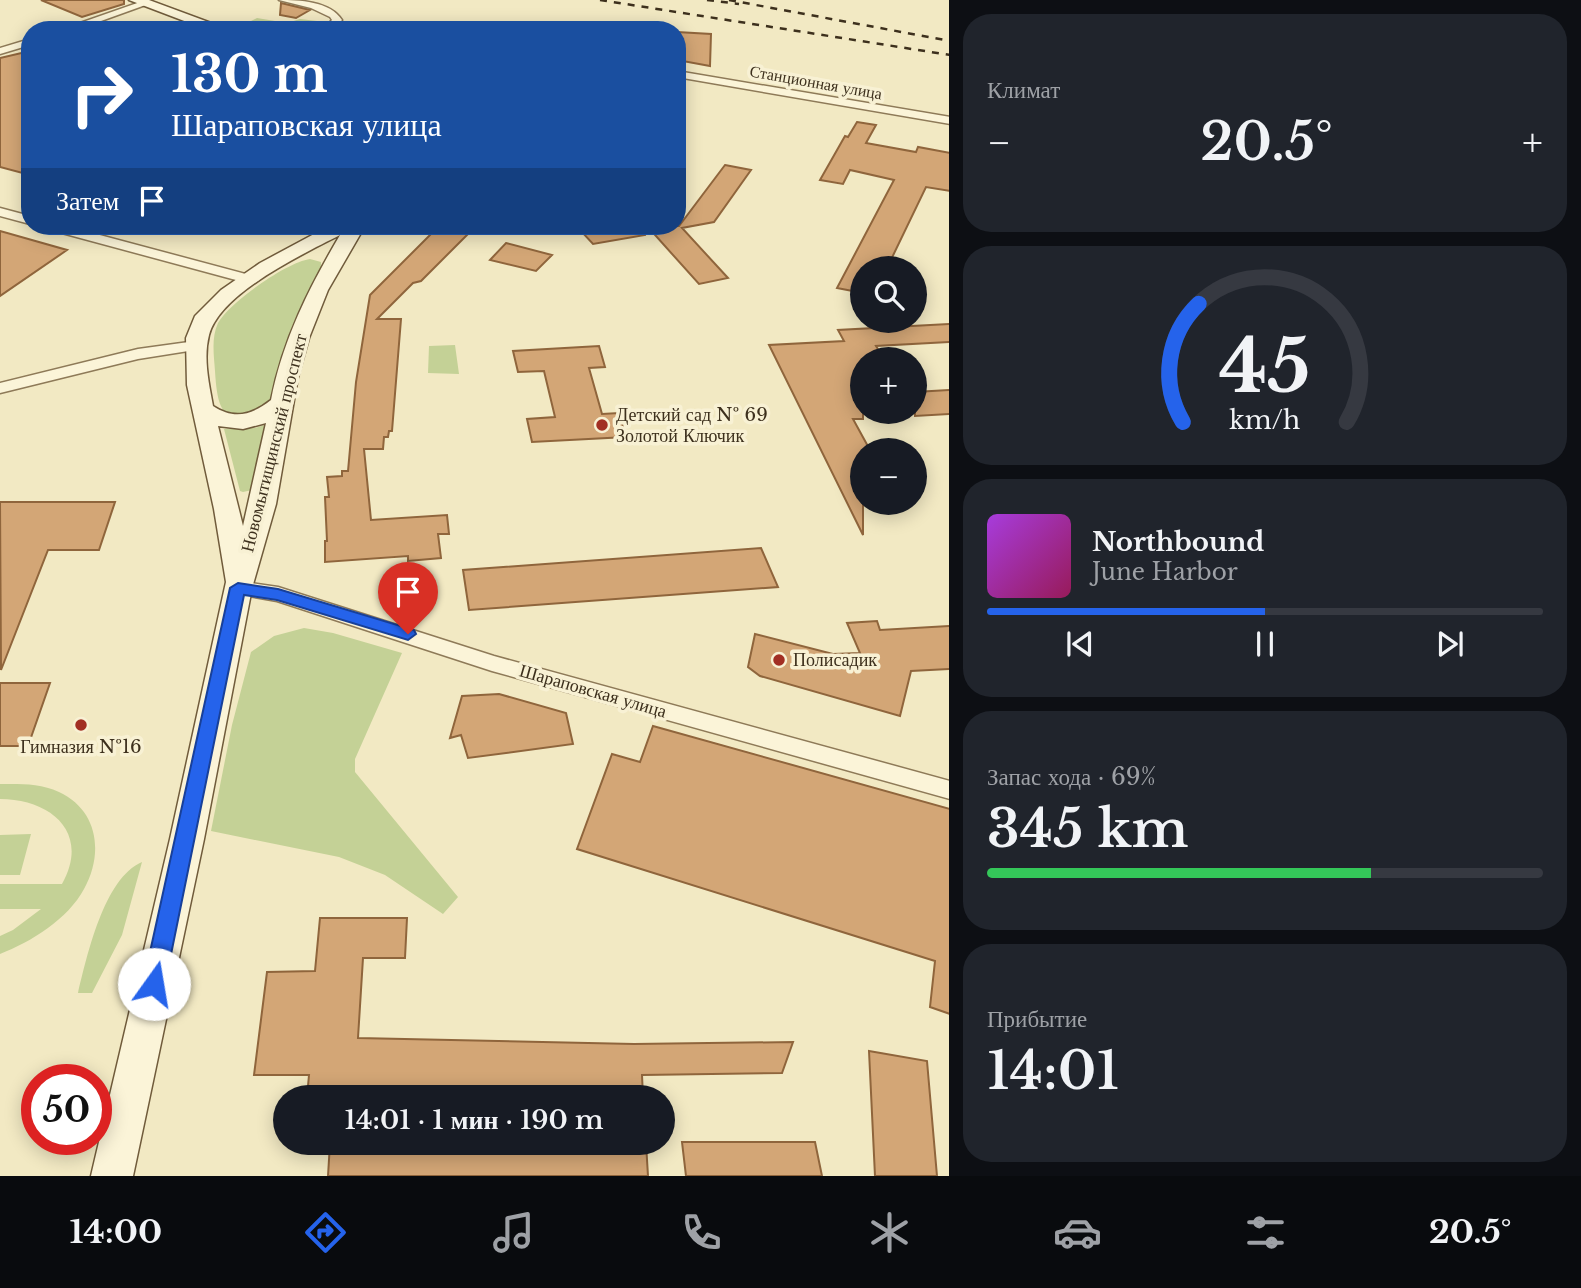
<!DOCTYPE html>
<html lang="ru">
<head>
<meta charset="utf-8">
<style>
	:root { --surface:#171b24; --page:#20242c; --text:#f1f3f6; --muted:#9ea1a6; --line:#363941; --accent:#2563eb }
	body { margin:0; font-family:"Libre Baskerville",serif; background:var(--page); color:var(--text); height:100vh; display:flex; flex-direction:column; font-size:26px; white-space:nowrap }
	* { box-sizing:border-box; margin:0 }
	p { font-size:23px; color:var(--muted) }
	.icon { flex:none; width:38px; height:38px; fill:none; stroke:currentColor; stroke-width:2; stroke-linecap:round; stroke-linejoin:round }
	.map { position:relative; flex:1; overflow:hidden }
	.sheet { display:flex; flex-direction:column; gap:14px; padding:14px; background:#0d0f14; width:632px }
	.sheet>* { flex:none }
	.hud { position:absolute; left:21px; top:21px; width:665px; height:214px; border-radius:28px; box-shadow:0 4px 18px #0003; background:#1a4fa0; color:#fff; overflow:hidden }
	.buttons { position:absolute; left:850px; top:256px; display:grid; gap:14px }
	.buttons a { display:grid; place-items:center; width:77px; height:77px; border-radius:50%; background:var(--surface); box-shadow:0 4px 18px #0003; font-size:35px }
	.speed { position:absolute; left:21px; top:1064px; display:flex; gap:14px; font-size:35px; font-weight:700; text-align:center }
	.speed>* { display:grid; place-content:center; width:91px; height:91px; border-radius:50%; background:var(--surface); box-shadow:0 4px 18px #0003; line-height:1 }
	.speed .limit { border:10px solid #d22; background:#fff; color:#111 }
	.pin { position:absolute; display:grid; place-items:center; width:60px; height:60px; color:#fff; margin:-72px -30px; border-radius:50% 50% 50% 0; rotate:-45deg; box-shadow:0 0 7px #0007 }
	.pin .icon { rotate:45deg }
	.me { position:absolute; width:77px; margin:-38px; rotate:13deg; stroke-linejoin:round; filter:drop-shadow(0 0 5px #0008) }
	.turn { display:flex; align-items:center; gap:24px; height:147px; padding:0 35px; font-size:32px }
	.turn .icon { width:91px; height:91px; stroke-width:2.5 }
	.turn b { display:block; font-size:49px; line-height:60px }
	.then { display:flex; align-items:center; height:66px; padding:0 35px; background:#0003; gap:14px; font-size:26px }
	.big { font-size:52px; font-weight:600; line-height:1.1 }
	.sheet .tile { flex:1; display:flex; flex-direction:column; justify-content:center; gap:10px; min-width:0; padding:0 24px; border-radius:28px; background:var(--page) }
	.sheet .dial { align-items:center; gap:0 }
	.dial svg { height:182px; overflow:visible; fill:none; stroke:var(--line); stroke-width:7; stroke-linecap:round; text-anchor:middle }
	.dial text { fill:var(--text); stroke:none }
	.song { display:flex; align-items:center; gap:21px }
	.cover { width:84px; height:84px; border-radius:10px; background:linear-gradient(135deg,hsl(280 70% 55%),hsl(330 70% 35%)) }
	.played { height:7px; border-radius:4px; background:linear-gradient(90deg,var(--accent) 50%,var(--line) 50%) }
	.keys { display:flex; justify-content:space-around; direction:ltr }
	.heat { display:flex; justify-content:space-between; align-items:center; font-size:38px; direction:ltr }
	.charge { height:10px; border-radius:5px; background:linear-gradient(90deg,#34c759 69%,var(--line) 0) }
	.trip { position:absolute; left:273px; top:1085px; width:402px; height:70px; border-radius:35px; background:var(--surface); box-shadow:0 4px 18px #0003; font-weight:600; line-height:70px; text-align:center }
	.dock { display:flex; height:112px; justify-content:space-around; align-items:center; background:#090b0e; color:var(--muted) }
	.dock .icon { width:49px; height:49px }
	.dock .on { color:var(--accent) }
	.dock b { font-size:32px; color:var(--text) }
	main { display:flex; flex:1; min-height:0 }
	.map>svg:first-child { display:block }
</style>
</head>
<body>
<main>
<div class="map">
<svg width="950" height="1176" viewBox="0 0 950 1176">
	<rect width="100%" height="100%" fill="#f2e9c3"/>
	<path fill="#c4d196" d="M257 18 287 23 300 19 317 21 308 30H246L239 27Z
		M310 259 321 262V267L292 327 274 401C230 424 218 425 215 371 214 356 211 338 218 323 230 302 287 262 310 259Z
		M455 345 459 374 428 373 429 346Z
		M268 424 252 490 243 492 240 491 224 429 255 428Z
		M304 628 333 633 402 653 355 759V772L458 897 443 914 385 875 339 857 211 831 232 725 251 652 274 636Z
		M0 784C20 784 40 783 59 792 98 810 104 853 84 889 68 919 31 942 0 954V936L13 930 41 909H0V884H62C91 832 50 799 0 799Z
		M31 834 20 875H0V835Z
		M142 862 122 935 92 993H78C87 956 104 878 142 862Z"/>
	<path fill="#d3a676" stroke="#8f653c" stroke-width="2" d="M41 0H124V4L82 17Z
		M281 3 310 10 296 18 280 15Z
		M677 32 711 34 710 66 677 60Z
		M30 51V175L0 167V58Z
		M857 122 876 125 866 143 916 152 918 147 950 153V191L926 187 887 268H863V293L837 288 894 180 850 170 843 184 820 180 845 136 848 137Z
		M725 165 751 170 714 222 682 228 728 278 699 284 647 226H679Z
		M439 226H476L421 281 413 283 377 319H401L392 431H389L388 437H384L383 449H364L371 520 447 515 449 534H438L441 558 408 561V556L325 562V541H327L325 497H329L327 477 342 476V471H348L356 382 370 295Z
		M602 226H644L645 235 593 244 580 230Z
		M0 231 67 250 0 296Z
		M506 243 552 255 536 271 490 260Z
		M950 324V342L876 346 884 359H863V419H853L870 450H863V535L769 345 844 341 838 330Z
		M599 346 605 367 589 368 602 414 619 413 626 437 532 442 527 419 555 417 544 371 518 372 513 351Z
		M950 390V414L915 416V392Z
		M0 502H115L99 550H48L1 670Z
		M761 548 778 587 469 610 463 570Z
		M877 621 880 630 950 626V669L911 671 900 716 760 676 748 667 755 634 833 654 860 653 847 623Z
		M0 683H50L28 746H0Z
		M499 694 566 713 573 744 468 758 461 735 450 738 462 696Z
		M653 726 950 809V1014L930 1007 935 961 577 849 612 754 640 762Z
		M320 918H407L405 958H363L358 1038 634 1044 793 1042 782 1073 642 1075 643 1097H307L309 1075H254L267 972 315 971Z
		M869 1051 927 1061 937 1176H875Z
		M682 1142H815L822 1176H686Z
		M330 1143H646L648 1176H328Z"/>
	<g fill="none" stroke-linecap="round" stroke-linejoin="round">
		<g stroke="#8e7a58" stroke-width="3">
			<path id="minor" d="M279 0C299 0 330 1 342 20L333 30H322L332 20 330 17 311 8Z
				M143 1 151 3 76 30H60Z
				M30 39V45L0 54V48Z
				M677 71 950 117V124L677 77Z
				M0 208 30 216V224L0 216Z
				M45 226H66L257 277 259 280 252 284 247 283 47 229Z
				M196 341 204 346 201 349 138 359 0 393V383L138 349Z
				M238 581 278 587 494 656 950 781V799L492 671 277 601 231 593 228 588 231 583Z"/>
		</g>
		<g stroke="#705b3b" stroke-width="3">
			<path id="secondary" d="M129 0H149L230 30H208Z
				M329 226H365L328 290 309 338 298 377 276 504 252 588 204 839 133 1176H91L170 839 226 582 214 509 187 385 186 338 195 316 221 290 260 263ZM340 235C309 288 283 339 271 400 252 415 234 420 213 406 209 384 203 358 209 335 220 293 303 254 340 235ZM266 423 243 526 218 426 243 429Z"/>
		</g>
		<use href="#minor" fill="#fbf4d8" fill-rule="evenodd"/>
		<use href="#secondary" fill="#fbf4d8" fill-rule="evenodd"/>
		<path stroke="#3d301d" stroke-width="2.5" stroke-dasharray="7 7" stroke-linecap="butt" d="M600 0 950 55
			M707 0 739 4
			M729 0 950 41"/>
	</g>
	<path fill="#2563eb" stroke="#184099" stroke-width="2" d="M238 583 278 589 414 630 416 634 408 640 277 600 244 595 165 984 161 991 154 993 146 991 143 984 230 588Z"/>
	<g fill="#a22f23" stroke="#f8f1d4" stroke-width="2.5">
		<circle cx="602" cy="425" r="7"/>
		<circle cx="779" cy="660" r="7"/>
		<circle cx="81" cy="725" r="7"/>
	</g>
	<g text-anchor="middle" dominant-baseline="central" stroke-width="7" stroke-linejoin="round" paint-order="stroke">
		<g font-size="16" fill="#3d301d" stroke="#f8f1d4">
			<text transform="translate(816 82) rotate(10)">Станционная улица</text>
		</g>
		<g font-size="18" fill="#3d301d" stroke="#f8f1d4" text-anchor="start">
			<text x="616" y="415">Детский сад № 69<tspan x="616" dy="21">Золотой Ключик</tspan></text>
			<text x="793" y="660">Полисадик</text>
			<text x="81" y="747" text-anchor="middle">Гимназия №16</text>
		</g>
		<g font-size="18" fill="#3d301d" stroke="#f8f1d4">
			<text transform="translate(274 443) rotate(-76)">Новомытищинский проспект</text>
			<text transform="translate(593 691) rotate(16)">Шараповская улица</text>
		</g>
	</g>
</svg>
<div class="buttons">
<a><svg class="icon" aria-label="search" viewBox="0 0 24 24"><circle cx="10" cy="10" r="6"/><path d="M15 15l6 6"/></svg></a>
<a>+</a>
<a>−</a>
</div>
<div class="speed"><div class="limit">50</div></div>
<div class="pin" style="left:408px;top:634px;background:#d93025"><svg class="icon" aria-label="arrive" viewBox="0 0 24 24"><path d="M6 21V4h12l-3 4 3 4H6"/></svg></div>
<svg class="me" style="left:154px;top:984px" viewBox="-20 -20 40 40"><circle r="19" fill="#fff"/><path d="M0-13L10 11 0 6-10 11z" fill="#2563eb"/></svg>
<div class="trip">14:01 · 1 мин · 190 m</div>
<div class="hud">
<div class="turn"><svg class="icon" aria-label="right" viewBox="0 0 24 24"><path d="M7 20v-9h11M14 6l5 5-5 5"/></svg><div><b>130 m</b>Шараповская улица</div></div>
<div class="then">Затем<svg class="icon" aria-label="arrive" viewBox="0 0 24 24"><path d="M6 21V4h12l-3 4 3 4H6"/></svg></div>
</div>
</div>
<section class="sheet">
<div class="tile"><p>Климат</p>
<div class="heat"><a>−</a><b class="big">20.5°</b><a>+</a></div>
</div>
<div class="tile dial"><svg viewBox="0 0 100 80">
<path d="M14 69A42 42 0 1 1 86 69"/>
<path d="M14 69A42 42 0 0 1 21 17" stroke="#2563eb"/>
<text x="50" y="56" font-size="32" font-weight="700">45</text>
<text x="50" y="72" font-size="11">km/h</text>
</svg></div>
<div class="tile">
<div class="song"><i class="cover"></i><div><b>Northbound</b><p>June Harbor</p></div></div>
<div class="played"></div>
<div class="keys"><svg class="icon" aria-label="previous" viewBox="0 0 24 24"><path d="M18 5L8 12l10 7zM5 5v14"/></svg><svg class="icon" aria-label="pause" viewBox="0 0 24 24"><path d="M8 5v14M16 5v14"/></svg><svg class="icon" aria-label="next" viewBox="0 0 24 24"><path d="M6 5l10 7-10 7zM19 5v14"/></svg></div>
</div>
<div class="tile"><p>Запас хода · 69%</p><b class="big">345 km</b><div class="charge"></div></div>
<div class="tile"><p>Прибытие</p><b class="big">14:01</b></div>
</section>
</main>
<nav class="dock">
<b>14:00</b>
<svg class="icon on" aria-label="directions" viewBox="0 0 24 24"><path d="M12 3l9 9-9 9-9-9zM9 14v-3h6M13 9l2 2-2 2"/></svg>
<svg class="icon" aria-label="music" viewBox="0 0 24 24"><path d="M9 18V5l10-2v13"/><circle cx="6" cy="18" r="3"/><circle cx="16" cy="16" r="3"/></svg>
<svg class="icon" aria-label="phone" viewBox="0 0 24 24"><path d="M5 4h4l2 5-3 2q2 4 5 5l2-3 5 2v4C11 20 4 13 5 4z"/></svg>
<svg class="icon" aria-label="climate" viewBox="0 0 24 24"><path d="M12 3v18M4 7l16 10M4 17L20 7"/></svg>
<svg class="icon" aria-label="car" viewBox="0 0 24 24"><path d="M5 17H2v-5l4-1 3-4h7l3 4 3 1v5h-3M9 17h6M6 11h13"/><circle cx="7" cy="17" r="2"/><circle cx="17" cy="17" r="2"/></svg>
<svg class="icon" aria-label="filters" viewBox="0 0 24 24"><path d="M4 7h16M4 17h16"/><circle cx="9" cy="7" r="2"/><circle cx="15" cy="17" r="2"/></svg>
<b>20.5°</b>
</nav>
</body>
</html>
